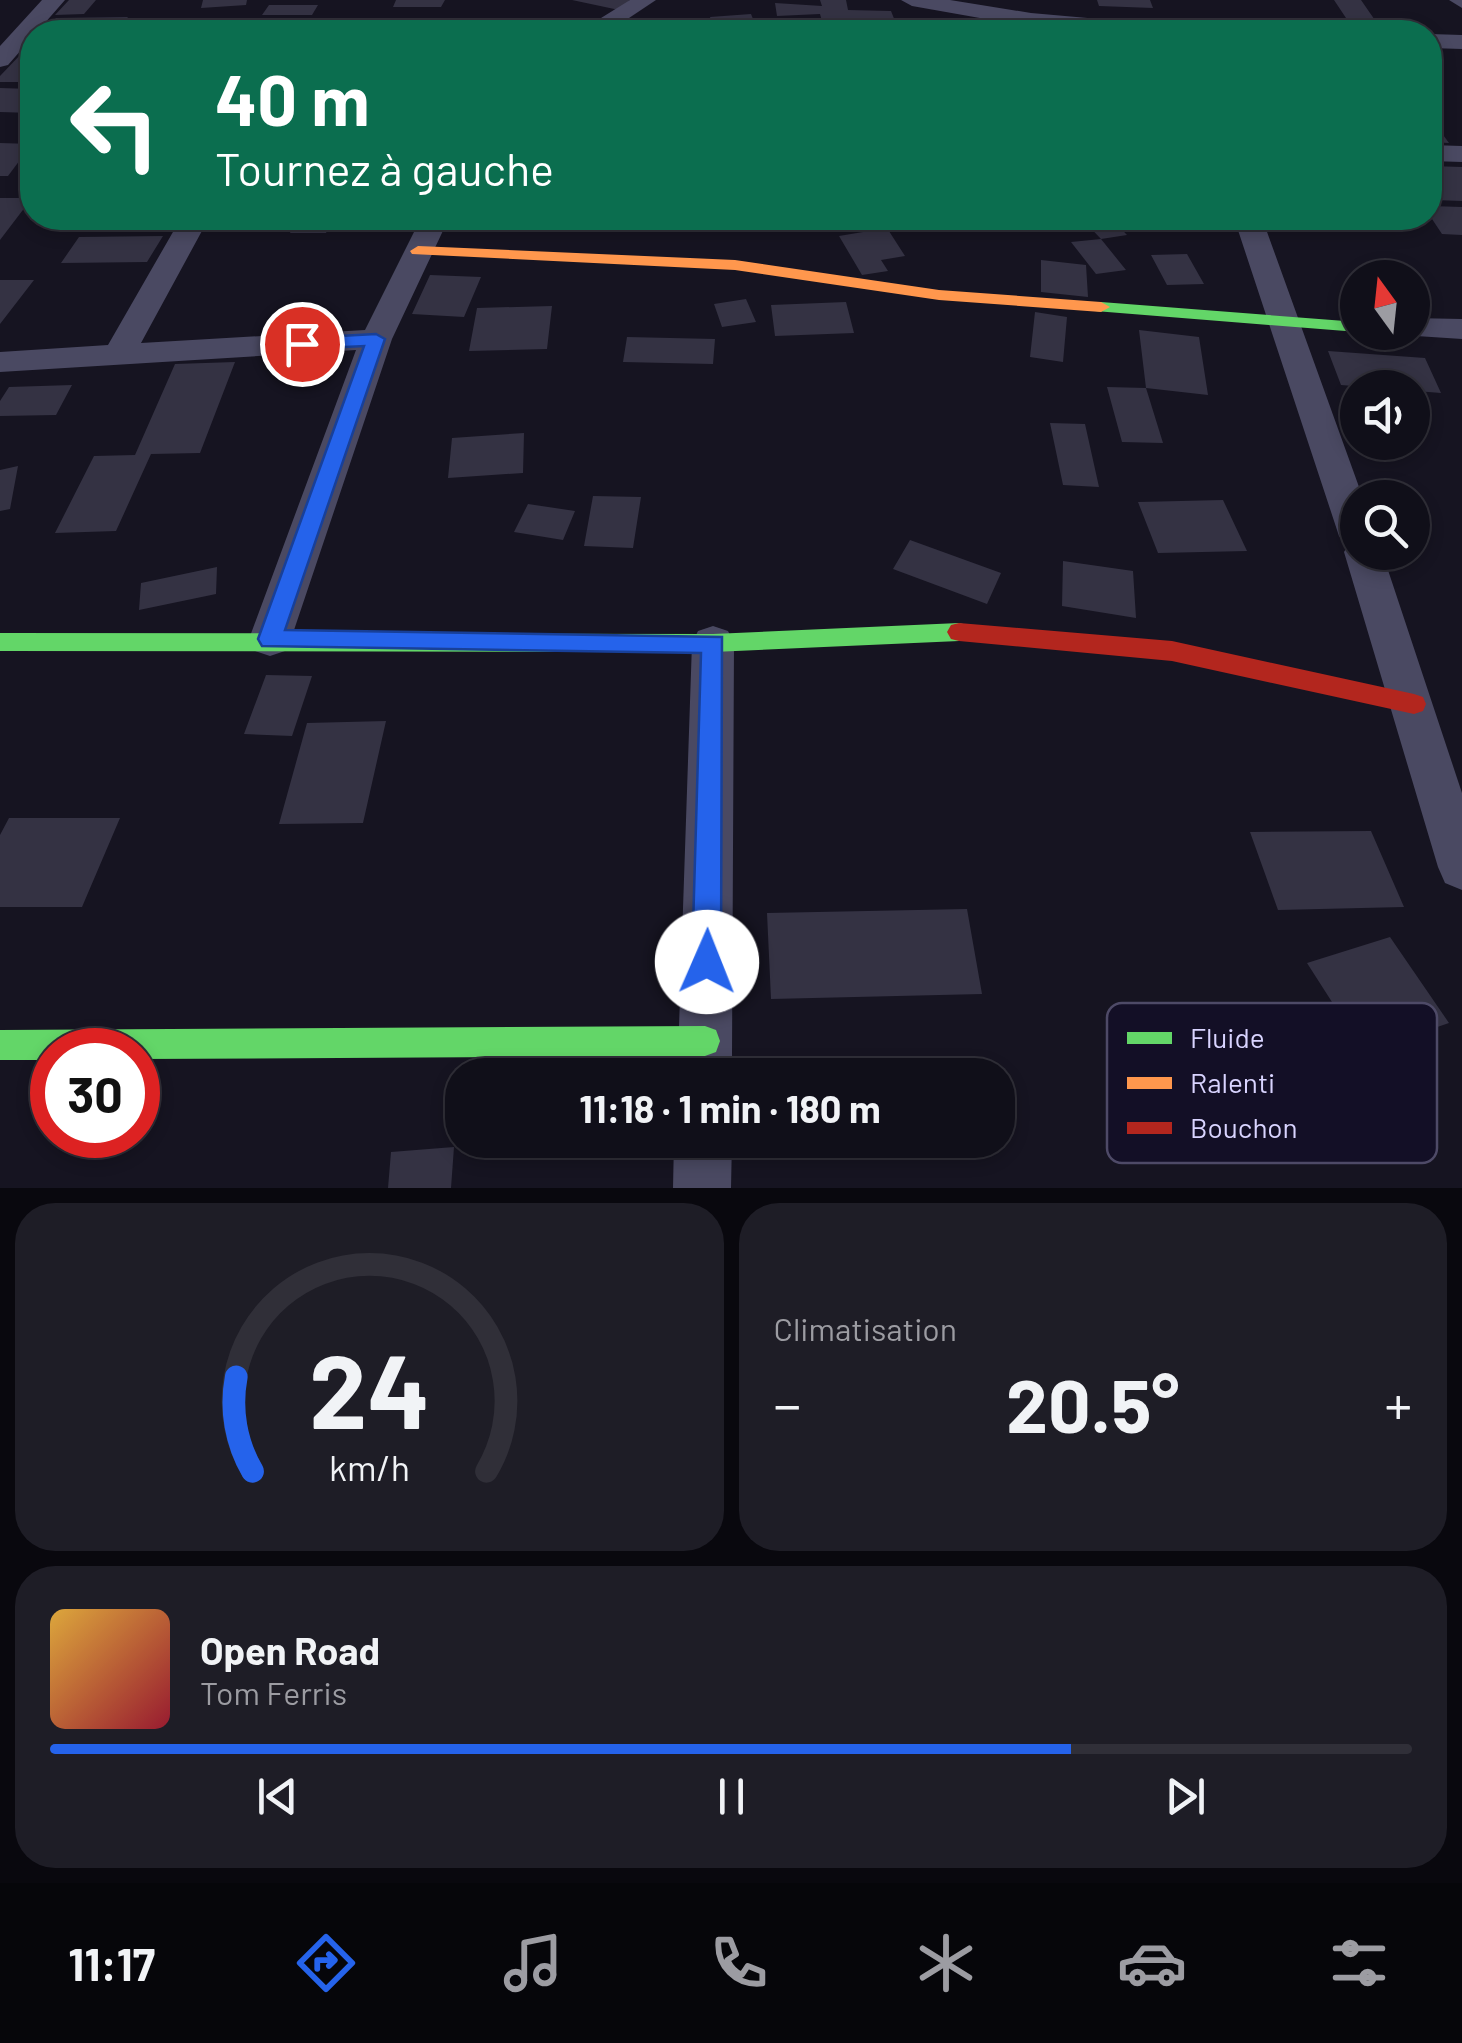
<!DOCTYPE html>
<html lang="fr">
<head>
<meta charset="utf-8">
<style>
	:root { --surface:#100f19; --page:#1e1d26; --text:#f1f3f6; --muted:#9c9ca2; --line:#302f38; --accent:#2563eb }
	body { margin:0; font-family:Barlow,sans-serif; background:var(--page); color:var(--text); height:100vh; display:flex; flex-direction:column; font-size:38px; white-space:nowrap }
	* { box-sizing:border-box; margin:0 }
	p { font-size:32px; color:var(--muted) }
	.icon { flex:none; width:55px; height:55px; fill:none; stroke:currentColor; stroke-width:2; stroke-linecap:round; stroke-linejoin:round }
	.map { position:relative; height:1188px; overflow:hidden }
	.side { display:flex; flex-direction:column; gap:15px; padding:15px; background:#09080e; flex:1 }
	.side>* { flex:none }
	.hud { position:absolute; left:20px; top:20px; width:1422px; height:210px; border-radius:40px; box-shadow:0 5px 15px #0003,0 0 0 2px var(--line); background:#0b6e4f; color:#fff; overflow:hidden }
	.needle { width:65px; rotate:345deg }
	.tools { position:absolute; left:1340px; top:260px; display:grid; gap:20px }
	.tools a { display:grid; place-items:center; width:90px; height:90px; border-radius:50%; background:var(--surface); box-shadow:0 5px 15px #0003,0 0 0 2px var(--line); font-size:50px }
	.speed { position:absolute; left:30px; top:1028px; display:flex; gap:20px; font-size:50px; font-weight:700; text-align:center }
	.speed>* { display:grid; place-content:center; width:130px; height:130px; border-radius:50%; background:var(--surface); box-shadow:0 5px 15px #0003,0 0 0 2px var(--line); line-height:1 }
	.speed .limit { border:15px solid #d22; background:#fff; color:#111 }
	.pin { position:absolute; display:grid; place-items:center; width:85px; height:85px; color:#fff; margin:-42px; border:5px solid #fff; border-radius:50%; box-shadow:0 2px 10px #0007 }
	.me { position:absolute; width:110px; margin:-55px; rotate:1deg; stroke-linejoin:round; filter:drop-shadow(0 0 8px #0008) }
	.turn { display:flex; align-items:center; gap:35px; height:210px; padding:0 30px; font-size:45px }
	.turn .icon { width:130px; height:130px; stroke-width:2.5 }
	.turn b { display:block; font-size:70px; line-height:85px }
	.big { font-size:75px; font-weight:700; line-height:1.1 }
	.side .widget { flex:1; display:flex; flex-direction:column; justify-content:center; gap:15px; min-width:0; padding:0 35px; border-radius:40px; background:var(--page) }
	.side .dial { align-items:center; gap:0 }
	.dial svg { height:260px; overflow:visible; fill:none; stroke:var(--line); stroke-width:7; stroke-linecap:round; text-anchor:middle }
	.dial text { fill:var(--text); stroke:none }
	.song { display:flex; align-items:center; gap:30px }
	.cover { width:120px; height:120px; border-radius:15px; background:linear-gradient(135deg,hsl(40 70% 55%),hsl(350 70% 35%)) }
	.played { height:10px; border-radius:5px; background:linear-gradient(90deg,var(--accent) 75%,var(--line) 75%) }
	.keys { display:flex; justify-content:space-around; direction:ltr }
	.heat { display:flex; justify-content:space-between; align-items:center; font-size:55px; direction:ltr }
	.side .tiles { flex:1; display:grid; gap:15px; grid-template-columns:1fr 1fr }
	.widget:last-child { grid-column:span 2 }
	.trip { position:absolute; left:445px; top:1058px; width:570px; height:100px; border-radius:40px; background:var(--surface); box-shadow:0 5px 15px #0003,0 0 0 2px var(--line); font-weight:700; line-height:100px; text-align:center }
	.tabs { display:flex; height:160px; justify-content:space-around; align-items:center; background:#06060a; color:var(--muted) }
	.tabs .icon { width:70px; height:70px }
	.tabs .selected { color:var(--accent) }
	.tabs b { font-size:45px; color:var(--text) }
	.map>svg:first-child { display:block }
</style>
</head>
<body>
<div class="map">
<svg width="1462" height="1188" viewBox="0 0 1462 1188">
	<rect width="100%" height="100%" fill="#161421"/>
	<path fill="#343243" d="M69 0H96L84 14 55 15Z
		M203 0H247L246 5 201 8Z
		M396 0H445L441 7H393Z
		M572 0H630L619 10Z
		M820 0H846L848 10 891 11 897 26 825 32 820 14 777 16 775 3 822 6Z
		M1097 0H1150L1153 8 1099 6Z
		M1334 0H1361L1379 26 1350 24Z
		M269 5H318L312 15H262Z
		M751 14 757 29 715 32 710 17Z
		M128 17 116 32H44L56 18Z
		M22 53H32V82H0V76Z
		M0 88 32 89V113L0 112Z
		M1430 117 1449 143 1430 142Z
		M0 143 32 144 8 176H0Z
		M1430 166 1462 167V201L1434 200Z
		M0 198H32L0 240Z
		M1430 206 1462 207V235L1442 234 1430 216Z
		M297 218H333L326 233H290Z
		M1081 218H1111L1127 235 1101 239Z
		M887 228 905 256 881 260 888 271 862 275 839 236Z
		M163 236 147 262 61 263 79 237Z
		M1101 239 1126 270 1096 274 1071 242Z
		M1187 254 1204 284 1167 285 1151 255Z
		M1041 260 1086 265 1088 297 1041 292Z
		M430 275 481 277 464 317 412 314Z
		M0 280H34L0 324Z
		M746 299 756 322 722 327 714 304Z
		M846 302 854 333 775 336 771 305Z
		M552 306 547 349 469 351 477 308Z
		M1035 312 1067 317 1063 362 1030 357Z
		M1139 330 1199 337 1208 395 1146 388Z
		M627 337 715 339 713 364 623 362Z
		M1328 351 1425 358 1441 393 1341 385Z
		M235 362 200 453 151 454 116 531 55 533 94 456 135 455 175 364Z
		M72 385 56 415 0 416V401L9 387Z
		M1107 387 1146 388 1163 443 1122 442Z
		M1050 423 1085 424 1099 487 1063 485Z
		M524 433 523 473 448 478 452 438Z
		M18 466 10 509 0 511V470Z
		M593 496 641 497 633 548 584 546Z
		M1223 500 1247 551 1158 553 1138 502Z
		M528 504 575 511 563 540 514 532Z
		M910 540 1001 573 987 604 893 569Z
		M1063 561 1133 571 1136 618 1062 606Z
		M217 567 216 594 139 610 141 583Z
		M266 675 312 676 292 736 244 734Z
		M386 721 363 823 279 824 307 723Z
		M9 818H120L82 907H0V835Z
		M1371 831 1404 907 1278 910 1250 832Z
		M967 909 982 994 771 999 767 913Z
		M1390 937 1449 1023 1364 1052 1307 963Z
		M454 1147 451 1188H388L391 1152Z"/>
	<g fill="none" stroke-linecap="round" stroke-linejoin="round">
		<path fill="#4a4962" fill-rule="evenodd" d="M42 0H65L8 65 0 67V46Z
			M630 0H656L608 32H340L351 25 601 18Z
			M901 0H950L1031 13 1167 25 1178 32 1031 27 912 6Z
			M1449 0H1462V8Z
			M1430 34 1462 35V49L1430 48Z
			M1430 145 1462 146V162L1430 161Z
			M181 218H209L141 343 365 330 421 218H449L392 339 291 639 285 651 270 656 255 651 249 639 356 350 0 372V352L108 345Z
			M1234 218H1262L1363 498H1358V552H1382L1462 793V890L1445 883 1438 867 1344 552 1347 547 1339 536Z
			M1412 318 1462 319V339L1401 335 1412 332Z
			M713 626 728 631 734 643 732 1056 724 1075H686L678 1056 692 643 698 631Z
			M674 1140H732L731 1188H673Z"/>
		<path fill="#63d668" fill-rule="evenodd" d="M1101 302 1358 322V332L1095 311V303Z
			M959 623 967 625 971 632 967 639 959 641 713 652 0 651V633L713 634Z
			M705 1026 716 1030 720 1041 716 1052 705 1056 138 1059V1050H52V1060H0V1030Z"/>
		<path fill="#ff974d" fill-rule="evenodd" d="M418 246 735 260 939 290 1101 302 1110 307 1101 312 939 300 735 270 412 254 410 251Z"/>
		<path fill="#b3261e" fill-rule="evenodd" d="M959 623 1172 641 1414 694 1423 697 1426 704 1423 711 1414 714 1172 661 959 641 951 639 947 632 951 625Z"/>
	</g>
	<path fill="#2563eb" stroke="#184099" stroke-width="2.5" d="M376 334 385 339 285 630 722 637 721 962 717 972 707 976 696 972 692 962 701 653 262 646 258 639 364 346 302 349 293 344 302 338Z"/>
	<rect x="1107" y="1003" width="330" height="160" rx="15" fill="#130f26" stroke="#4e4a67" stroke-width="2.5"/>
	<rect x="1127" y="1032" width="45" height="12" fill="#63d668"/>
	<rect x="1127" y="1077" width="45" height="12" fill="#ff974d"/>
	<rect x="1127" y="1122" width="45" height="12" fill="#b3261e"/>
	<g font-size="28" fill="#d9d4ff">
		<text x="1190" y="1048">Fluide</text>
		<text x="1190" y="1093">Ralenti</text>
		<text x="1190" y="1138">Bouchon</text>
	</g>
</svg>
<div class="tools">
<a><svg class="needle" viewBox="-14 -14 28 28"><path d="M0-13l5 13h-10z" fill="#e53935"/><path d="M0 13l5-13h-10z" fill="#9c9ca2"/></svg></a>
<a><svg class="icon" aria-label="sound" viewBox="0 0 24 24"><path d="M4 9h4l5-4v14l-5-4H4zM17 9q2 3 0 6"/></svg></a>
<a><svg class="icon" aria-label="search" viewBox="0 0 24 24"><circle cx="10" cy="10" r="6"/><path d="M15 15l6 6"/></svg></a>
</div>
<div class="speed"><div class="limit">30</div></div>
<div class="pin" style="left:302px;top:344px;background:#d93025"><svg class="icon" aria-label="arrive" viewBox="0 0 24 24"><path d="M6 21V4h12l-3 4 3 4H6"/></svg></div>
<svg class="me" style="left:707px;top:962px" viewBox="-20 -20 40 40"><circle r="19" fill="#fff"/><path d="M0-13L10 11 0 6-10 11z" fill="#2563eb"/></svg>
<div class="trip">11:18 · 1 min · 180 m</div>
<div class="hud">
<div class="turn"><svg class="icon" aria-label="left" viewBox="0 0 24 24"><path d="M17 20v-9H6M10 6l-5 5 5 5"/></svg><div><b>40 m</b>Tournez à gauche</div></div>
</div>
</div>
<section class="side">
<div class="tiles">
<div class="widget dial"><svg viewBox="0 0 100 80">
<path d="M14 69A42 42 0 1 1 86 69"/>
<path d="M14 69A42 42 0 0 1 9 40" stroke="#2563eb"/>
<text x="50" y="56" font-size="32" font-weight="700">24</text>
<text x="50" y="72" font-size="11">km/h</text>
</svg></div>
<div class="widget"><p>Climatisation</p>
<div class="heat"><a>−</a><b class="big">20.5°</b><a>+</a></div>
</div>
<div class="widget">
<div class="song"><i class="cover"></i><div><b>Open Road</b><p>Tom Ferris</p></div></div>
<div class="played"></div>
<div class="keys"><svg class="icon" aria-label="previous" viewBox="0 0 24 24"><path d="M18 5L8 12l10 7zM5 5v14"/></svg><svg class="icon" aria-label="pause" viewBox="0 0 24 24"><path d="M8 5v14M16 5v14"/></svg><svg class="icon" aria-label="next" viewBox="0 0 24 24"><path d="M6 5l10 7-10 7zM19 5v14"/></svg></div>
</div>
</div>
</section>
<nav class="tabs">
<b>11:17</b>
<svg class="icon selected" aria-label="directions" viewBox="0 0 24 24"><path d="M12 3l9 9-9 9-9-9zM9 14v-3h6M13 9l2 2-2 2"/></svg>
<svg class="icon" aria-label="music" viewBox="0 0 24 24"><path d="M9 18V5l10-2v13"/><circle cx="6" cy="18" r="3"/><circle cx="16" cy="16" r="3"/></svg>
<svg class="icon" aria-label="phone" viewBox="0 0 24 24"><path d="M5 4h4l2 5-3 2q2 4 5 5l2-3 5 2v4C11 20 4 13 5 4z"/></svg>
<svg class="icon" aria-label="climate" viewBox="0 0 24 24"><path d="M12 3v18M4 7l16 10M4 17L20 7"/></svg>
<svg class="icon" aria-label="car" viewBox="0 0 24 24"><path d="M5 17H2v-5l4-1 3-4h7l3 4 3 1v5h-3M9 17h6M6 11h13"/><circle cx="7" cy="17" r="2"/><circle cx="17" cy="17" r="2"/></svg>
<svg class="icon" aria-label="filters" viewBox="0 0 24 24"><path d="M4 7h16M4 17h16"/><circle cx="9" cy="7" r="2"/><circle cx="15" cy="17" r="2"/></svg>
</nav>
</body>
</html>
